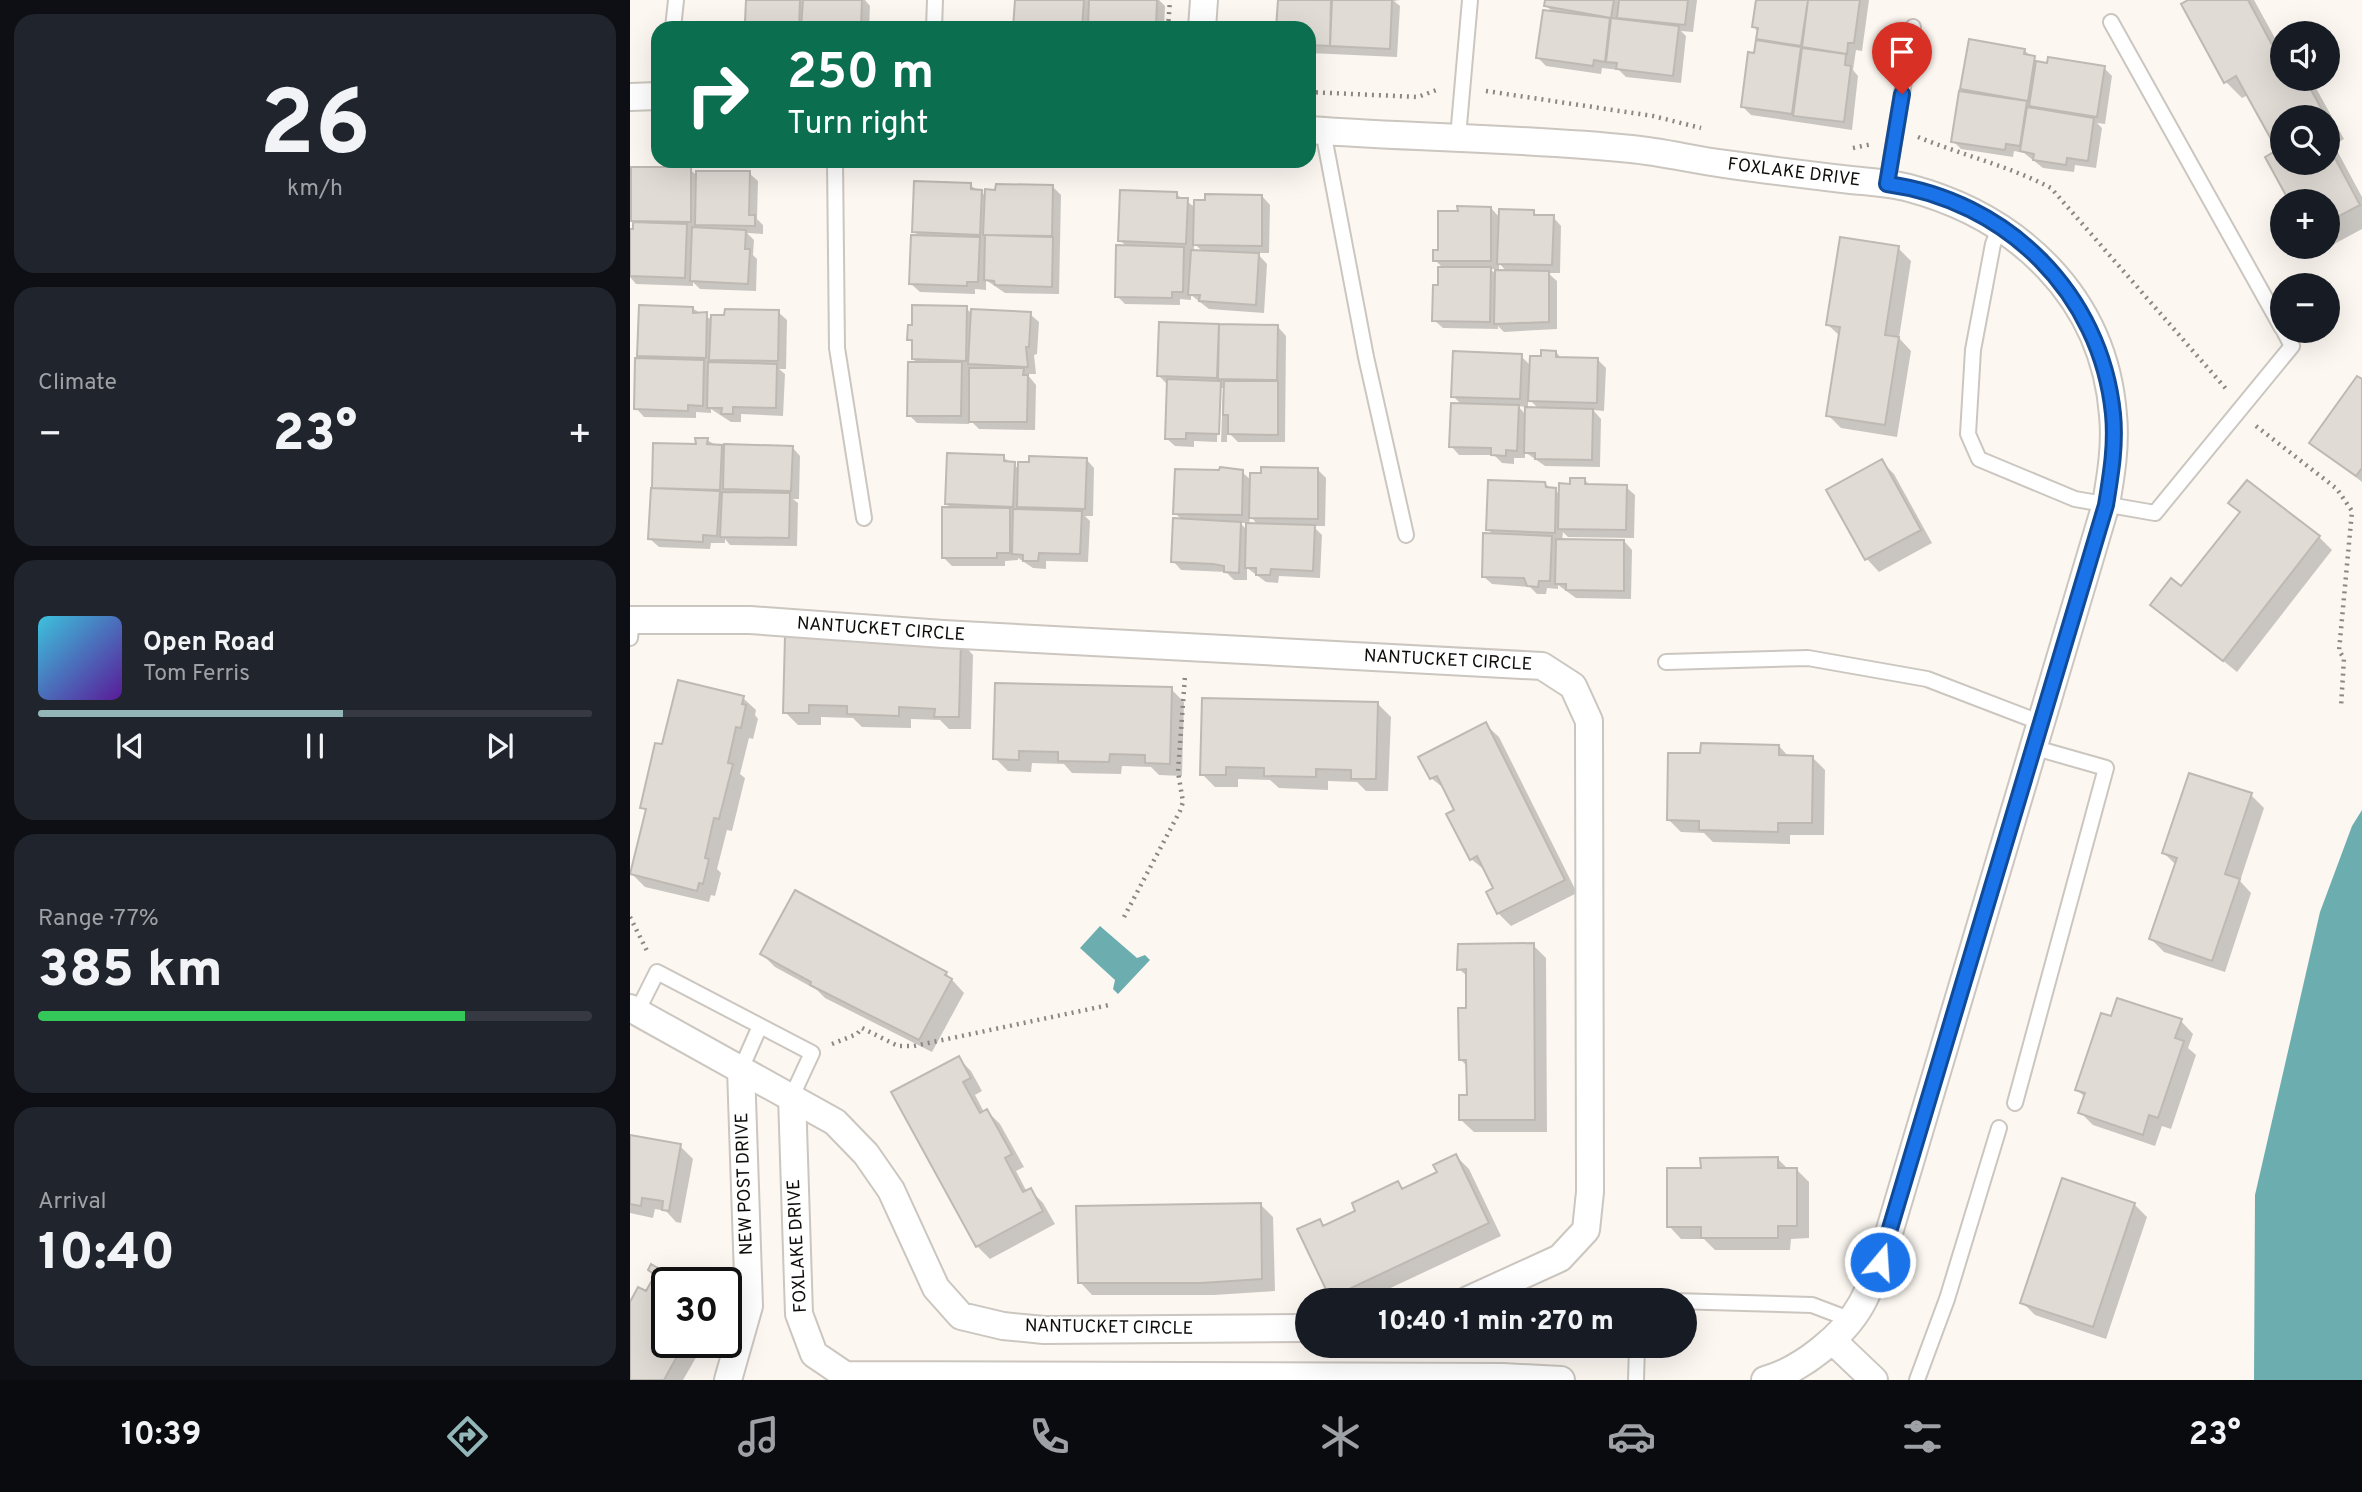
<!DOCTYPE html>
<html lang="en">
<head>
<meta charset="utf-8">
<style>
	:root { --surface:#171b24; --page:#20242c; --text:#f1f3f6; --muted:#9ea1a6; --line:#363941; --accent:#93b7b9 }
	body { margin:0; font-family:Overpass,sans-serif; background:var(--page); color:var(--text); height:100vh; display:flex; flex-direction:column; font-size:26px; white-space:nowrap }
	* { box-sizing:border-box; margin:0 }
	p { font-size:23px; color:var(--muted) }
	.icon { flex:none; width:38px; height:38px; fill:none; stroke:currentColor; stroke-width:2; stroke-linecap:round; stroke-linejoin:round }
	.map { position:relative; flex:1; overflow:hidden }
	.side { display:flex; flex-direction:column; gap:14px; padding:14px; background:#0d0f14; width:630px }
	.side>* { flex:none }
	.banner { position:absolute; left:21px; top:21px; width:665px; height:147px; border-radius:21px; box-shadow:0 7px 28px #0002; background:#0b6e4f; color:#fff; overflow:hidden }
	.buttons { position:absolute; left:1640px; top:21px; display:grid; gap:14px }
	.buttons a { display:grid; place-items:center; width:70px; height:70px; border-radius:50%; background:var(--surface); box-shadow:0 7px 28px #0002; font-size:35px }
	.speed { position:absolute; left:21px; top:1267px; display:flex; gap:14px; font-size:35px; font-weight:700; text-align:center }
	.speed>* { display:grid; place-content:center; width:91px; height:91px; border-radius:50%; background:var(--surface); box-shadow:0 7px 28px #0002; line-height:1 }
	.speed .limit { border:4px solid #111; border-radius:10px; background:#fff; color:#111 }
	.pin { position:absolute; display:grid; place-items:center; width:60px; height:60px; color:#fff; margin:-72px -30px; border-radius:50% 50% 50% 0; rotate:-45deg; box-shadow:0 0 7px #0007 }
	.pin .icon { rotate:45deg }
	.me { position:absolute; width:77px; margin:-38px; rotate:18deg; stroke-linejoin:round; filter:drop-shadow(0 0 5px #0008) }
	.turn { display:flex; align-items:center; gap:24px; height:147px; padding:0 21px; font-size:32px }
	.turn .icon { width:91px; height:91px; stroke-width:2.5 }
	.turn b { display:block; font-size:49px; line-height:60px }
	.big { font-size:52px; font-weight:800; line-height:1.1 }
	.side .widget { flex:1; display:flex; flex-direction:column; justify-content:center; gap:10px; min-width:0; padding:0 24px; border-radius:21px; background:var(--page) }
	.side .dial { align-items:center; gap:0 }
	.dial b { font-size:91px; line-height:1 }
	.song { display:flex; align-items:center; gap:21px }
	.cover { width:84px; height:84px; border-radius:10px; background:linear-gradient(135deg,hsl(190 70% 55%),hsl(270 70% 35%)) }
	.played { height:7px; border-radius:4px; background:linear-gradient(90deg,var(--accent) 55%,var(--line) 55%) }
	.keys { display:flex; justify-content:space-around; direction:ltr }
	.heat { display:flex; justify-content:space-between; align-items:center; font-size:38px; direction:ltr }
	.charge { height:10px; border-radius:5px; background:linear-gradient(90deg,#34c759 77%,var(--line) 0) }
	.trip { position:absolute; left:665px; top:1288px; width:402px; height:70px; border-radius:35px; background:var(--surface); box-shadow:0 7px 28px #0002; font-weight:800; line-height:70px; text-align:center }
	.menu { display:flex; height:112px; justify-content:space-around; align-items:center; background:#090b0e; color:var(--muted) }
	.menu .icon { width:49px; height:49px }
	.menu .active { color:var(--accent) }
	.menu b { font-size:32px; color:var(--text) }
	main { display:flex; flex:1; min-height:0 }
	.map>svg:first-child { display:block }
</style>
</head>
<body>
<main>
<section class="side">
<div class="widget dial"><b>26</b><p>km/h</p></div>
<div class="widget"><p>Climate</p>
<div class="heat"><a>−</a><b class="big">23°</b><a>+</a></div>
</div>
<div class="widget">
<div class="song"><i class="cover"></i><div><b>Open Road</b><p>Tom Ferris</p></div></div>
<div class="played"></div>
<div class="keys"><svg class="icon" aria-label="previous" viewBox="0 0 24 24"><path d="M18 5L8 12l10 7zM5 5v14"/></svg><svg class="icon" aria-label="pause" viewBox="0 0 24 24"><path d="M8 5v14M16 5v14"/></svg><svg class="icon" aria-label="next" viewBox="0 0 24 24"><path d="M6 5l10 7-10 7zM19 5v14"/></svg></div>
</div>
<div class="widget"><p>Range · 77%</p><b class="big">385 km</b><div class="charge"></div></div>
<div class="widget"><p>Arrival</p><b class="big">10:40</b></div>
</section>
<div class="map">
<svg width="1732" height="1380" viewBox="0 0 1732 1380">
	<rect width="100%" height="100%" fill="#fcf7f1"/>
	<path fill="#6caeb0" d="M1732 810V1380H1624L1625 1195 1690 912 1722 826Z
		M470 926 507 958 515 955 520 960 488 994 483 989 485 980 450 948Z"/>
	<path fill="#0003" fill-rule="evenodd" d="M117 0H235L240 6 239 28H123L117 21Z
		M387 0H529L535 6 534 28H385Z
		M649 0H770L764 1 770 6 767 57 679 53V28H648Z
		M916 0H1067L1063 32 1051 31 1056 36 1051 83 996 77 989 70 972 68 971 74 916 66 908 58 923 12 915 5Z
		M1128 0H1239L1232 51 1226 50 1224 63 1223 70 1228 76 1222 130 1121 115 1113 107 1125 55 1133 43 1124 26Z
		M1562 0H1624L1652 51V79H1681L1714 139 1704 145 1732 197V229L1695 249 1693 247H1698V201H1661L1637 158 1649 151 1618 95 1612 98 1596 82ZM1652 117H1698V163H1652Z
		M1394 50 1410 64 1474 68 1482 76 1475 124 1467 123 1472 128 1466 168 1445 165 1444 172 1413 168 1394 153 1384 151 1383 157 1331 149 1323 141 1337 94 1332 89Z
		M3 169H60L68 177 119 173 128 181 127 219 133 225V234L117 233 124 240 123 255 127 259 126 291 70 289 63 282V286L6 284 0 277V231H5Z
		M340 185 356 196 422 186 431 195 429 294 375 293 356 280V290L345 289V294L290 292 281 284 289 237 284 231Z
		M546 194 566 208 632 196 640 205 639 253H627L637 264 634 313 579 309 561 295V300L550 299V305L495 304 487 296 497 247 490 240ZM564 243 573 252H564Z
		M861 208 870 218 904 212 908 217H923L931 226 930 273H918L927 281V329L874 332 868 326V329L813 328 804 320 814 269 805 260 809 252ZM869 263 877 272 869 271ZM860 269H867V275Z
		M1268 248 1281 261 1269 338 1281 351 1267 437 1211 428 1198 415 1210 336 1198 325Z
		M62 308 82 320 148 312 157 320 156 369H149L155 374 153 416 111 414V422H101L81 409V413L66 412V418L14 417 6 408 14 360 9 356Z
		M336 308 342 314H400L409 322 407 354 404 355 406 374H397L406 385 405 430 349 429 339 419V424L287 423 279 415 288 363 283 359 284 343 279 339Z
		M530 324 648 327 656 336 655 442H608L597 431V442H591L593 388H589L587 442 564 441V447L545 446 536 438 537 384 529 376Z
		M926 352 932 359 968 360 976 368 974 411 963 410 971 419 970 467 915 466 895 452V458H884V464L872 463 864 455H829L821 446 832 405 823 396 891 356 901 366ZM898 398 909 409H898ZM888 406 897 407 896 415Z
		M1728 378 1732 381V482L1682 443Z
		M77 440 96 451 162 447 170 456 169 499H163L168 503 167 546 100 545 95 539V543H81L80 549 29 547 20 539 25 444 67 446Z
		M373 457 389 469 456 459 464 468 463 516H455L460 521 458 562 416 561V569L403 568 388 558V560L375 561V566H322L313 557 321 509 317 504Z
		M1251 461 1264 474 1302 543 1249 572 1237 559 1199 490Z
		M688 470 696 478 695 526H683L692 535 690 578 649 576 648 583 636 582 617 568V580H604L596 572 551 570 543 561 552 520 545 513 612 472 622 481ZM620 516 628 525H619ZM610 523H618V531Z
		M955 480 961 486 996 487 1005 495 1004 538 938 537 933 532 932 541H994L1002 550 1001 599 946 598 928 585V589L917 588 916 594H907L900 587 862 584 853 576 864 536 858 529 915 484 930 494Z
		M1600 503 1689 537 1702 550 1607 672 1523 604 1552 589 1611 513Z
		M331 642 343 655 341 729H319L310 720 281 719V728L232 727 223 718 191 717V725H168L155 712Z
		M541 689 554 702 552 776 529 775 521 767 492 766 491 774 442 773 434 764 402 763 401 772 378 771 365 758Z
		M113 698 126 710 125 715 128 719 123 739 119 738 110 774 115 778 102 831 97 830 87 869 91 873 85 896 81 895 79 902 15 887 2 874 17 813 12 807 33 747Z
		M748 704 761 717 758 791H736L727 782 698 781V790L649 788 640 780 608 779V787H585L572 774Z
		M856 725 869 737 947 893 881 926 868 913 865 889 856 871 841 859 816 790 801 778Z
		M1149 746 1159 757H1182L1195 770 1194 835H1160V844L1083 842 1074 833 1051 832 1038 819 1072 755Z
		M1560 775 1621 795 1634 808 1610 881 1621 893 1595 972 1534 952 1521 939 1546 865 1534 853Z
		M903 945 916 958 917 1132H844L831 1120 839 1097 838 1067 830 1059 838 1010V977L829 969Z
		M132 954 316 973 334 993 302 1052 195 998 187 990 145 967Z
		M1482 1018 1551 1021 1563 1034 1558 1048 1566 1055 1541 1129 1532 1126 1525 1146 1463 1125 1450 1112 1456 1098 1447 1090Z
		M328 1058 341 1071 352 1091 345 1095 354 1112 357 1111 370 1124 394 1167 386 1171 397 1192 400 1190 413 1203 425 1224 360 1259 347 1246Z
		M0 1137 50 1146 63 1159 51 1223 46 1222 36 1211 25 1209 23 1218 0 1213Z
		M826 1156 839 1169 871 1236 735 1300H704L690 1221 695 1226 728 1212 768 1183 774 1189 809 1173Z
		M1148 1159 1158 1169H1166L1179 1182V1238L1161 1239 1160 1250H1085L1074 1239H1051L1039 1226 1072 1170Z
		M630 1204 643 1217 645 1291 584 1295H462L450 1282Z
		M1504 1204 1517 1217 1476 1339 1405 1315 1392 1302Z
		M26 1276 37 1283V1342H75L53 1380H0V1306L17 1294Z"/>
	<path fill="#e0dbd5" stroke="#beb9b3" stroke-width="2" d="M116 0H170L169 28 135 27V23L115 22Z
		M173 0H232L231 28H171Z
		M385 0H454L452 28H383Z
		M459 0H527L526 28H458Z
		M648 0H701L700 46 679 45V28H646Z
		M702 0H762L760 49 700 46Z
		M915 0H984L981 18 914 6Z
		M989 0H1058L1055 25 987 18Z
		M1126 0H1178L1171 46 1126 39 1128 28 1122 27Z
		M1178 0H1230L1224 43H1218L1217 54 1172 47Z
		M1558 0H1618L1647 54 1652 51V79H1675L1696 117H1652V163H1698V145L1730 205 1698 222V201H1659L1635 157 1647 150 1606 76 1594 83 1551 4Z
		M913 10 980 18 975 62 964 60 963 66 906 58Z
		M981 18 1049 26 1043 76 986 69 987 63 976 62Z
		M1339 39 1395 49 1394 54 1405 56 1398 101 1330 89Z
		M1126 40 1171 47 1162 114 1111 107 1118 52 1124 53Z
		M1172 48 1216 54 1215 65 1221 66 1214 122 1163 116Z
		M1418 57 1475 66 1467 117 1399 106 1406 61 1417 63Z
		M1329 91 1397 101 1390 146 1376 144 1375 150 1321 142Z
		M1397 107 1464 118 1458 161 1437 158 1436 165 1403 160 1404 154 1390 151Z
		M1 167H61V222L1 221Z
		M66 171H120L119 215H125V226L65 225Z
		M284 181 341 183V189L352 190 350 235 282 232Z
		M366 184 423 185 422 236 353 235 355 189 365 190Z
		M490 190 547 192V198H558L556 244 488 241Z
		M575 194 632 195V246L563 245 564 200H575Z
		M827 206 861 207V261H803V250H808V211H828Z
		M869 209 904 210V215H924L922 265 867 264Z
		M3 222 57 224 55 278 0 276V229H3Z
		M62 227 116 230 115 249H120L118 284 60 281Z
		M281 235 350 237 348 282H337V286L279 284Z
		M355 235 423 237 422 287 365 285 364 281 354 280Z
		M1210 237 1269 246 1255 335 1269 337 1255 425 1196 416 1210 327 1196 325Z
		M486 245 554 247 553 292H542V298L485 297Z
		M561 250 629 253 626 305 569 301 570 295H558Z
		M808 267H861L860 322 802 321 803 285H808Z
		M865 270 919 271V322L864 324Z
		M9 305 63 307V313L77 312 76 358 7 356Z
		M282 305 337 306 336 361 282 359V340H277L278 325H282Z
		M95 309 149 310 148 361 79 360 81 315H94Z
		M341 309 401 312 399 347H396L398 367 338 364Z
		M529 322 589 324 587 378 527 376Z
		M589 324 648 325 647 380 588 379Z
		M911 350 926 351V357L968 358 967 403 898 401 900 356H911Z
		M823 351 892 354 890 399 821 397Z
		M5 358 74 360 73 406 58 405V411L4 409Z
		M78 362 147 364 146 408 103 407V414H91L92 408H77Z
		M278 362H332L331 416H277Z
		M339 368H394L393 375H398L397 422H339Z
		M1727 376 1732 379V468L1726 476 1679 443Z
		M537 379 591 381 589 434 556 433V439H535Z
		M594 381H648V435L598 434V415H593Z
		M821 403 889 405 887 451 876 450V456L861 455V448L819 447Z
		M895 407 963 409 962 460 905 459V453H894Z
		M65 438H78L77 444 92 445 90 490 22 488 23 443 66 444Z
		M94 444 163 446 161 491 93 489Z
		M317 453 374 455V461L385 462 383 507 315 504Z
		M399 456 457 458 455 509 387 507 388 462H399Z
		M1252 459 1291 530 1235 560 1196 490Z
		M590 467 613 470 612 515 543 514 545 469 589 470Z
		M631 467 688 468V519L619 518 620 473H631Z
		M940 478H955V484L997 485 996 530 928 529 929 483 940 484Z
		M858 480 915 482 916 487 926 488 925 533 856 530Z
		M1617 480 1690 536 1593 661 1520 605 1541 578 1551 586 1610 512 1598 503Z
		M21 488 90 491 87 536 73 535V542L18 539Z
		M92 492 160 493 159 538 90 537Z
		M312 507 380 508V553H367V558H312Z
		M383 509 452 511 450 554 409 553 408 561H393V555L382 554Z
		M543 518 611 522 609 573 594 572V566L583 564 541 562Z
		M616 523 685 525 683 571 641 569 640 575H626V568H615Z
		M853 533 922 536 920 581H909L908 587 897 586 894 578 852 577Z
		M926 539 994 540V591L936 590V584H925Z
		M155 636 331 641 329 717H304L305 709 269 707V716L217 714V706L179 705V713H153Z
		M48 680 114 696 112 704 116 705 111 728 106 727 98 763 103 764 89 819 84 818 75 858 79 859 73 884 69 883 67 891 0 874 16 809 10 808 25 743 32 744Z
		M365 683 542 687 540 764 515 763V755L480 754 479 762 428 761V752L389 751V760L363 759Z
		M572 698 748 702 746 779H721V770L686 769V777L634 776V768L596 767V775H570Z
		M856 722 935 880 867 914 856 892 863 888 847 856 840 860 816 814 824 810 807 776 800 779 788 757Z
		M1071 743 1149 745V755L1183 756 1182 823H1148V832L1069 830V821L1037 820 1038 753H1070Z
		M1559 773 1622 793 1595 874 1610 879 1582 961 1519 939 1547 858 1532 853Z
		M165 890 317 972 315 975 322 979 289 1040 180 985 181 982 130 954Z
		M904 943 905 1120H829V1095H837L836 1060H829L828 1008H836V969L827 970 828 944Z
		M1487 998 1552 1019 1545 1038 1554 1041 1528 1118 1519 1115 1513 1135 1448 1113 1455 1093 1445 1090 1471 1013 1481 1016Z
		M329 1056 341 1078 333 1082 350 1113 357 1109 382 1154 375 1158 393 1192 401 1188 413 1211 346 1247 261 1092Z
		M0 1135 51 1144 39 1211 32 1210 33 1201 12 1198 11 1206 0 1204Z
		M826 1154 859 1223 700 1298 667 1229 690 1219 693 1226 725 1211 722 1203 768 1181 772 1189 807 1172 803 1165Z
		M1148 1157V1168H1167V1226H1148V1238H1071V1227H1037V1168H1071L1070 1158Z
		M1432 1178 1505 1203 1463 1327 1390 1303Z
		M631 1203 632 1279 571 1283H448L446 1206Z
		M21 1264 54 1283H37V1342H55L34 1380H0V1302L8 1287 16 1291 25 1275 18 1270Z"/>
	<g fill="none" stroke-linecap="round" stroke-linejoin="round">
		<g stroke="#cbc6bf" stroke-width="18">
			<path id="service" d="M1481 22 1652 328
				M43 28 46 0
				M304 28 305 0
				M693 131 736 357 776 535
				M828 137 840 0
				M205 161 207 348 234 518
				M1257 184 1283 27
				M1370 226 1363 244 1343 350 1338 434 1349 459 1445 499 1525 513 1662 346 1654 331
				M0 638 2 620
				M1036 662 1178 658 1297 679 1409 722
				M7 1012 27 972 182 1053 162 1096
				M111 1069 130 1026
				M1385 1103 1476 768 1402 747
				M1008 1300 1182 1305 1219 1319
				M1006 1380 1007 1346
				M1287 1380 1317 1299 1369 1128"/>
		</g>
		<g stroke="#cbc6bf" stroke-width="30">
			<path id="minor" d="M572 28 574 0
				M0 97 28 96
				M679 130C786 138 894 138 1001 149 1033 152 1064 160 1095 164 1137 170 1179 175 1221 180 1240 182 1260 183 1279 188 1388 217 1474 297 1483 415 1486 445 1481 475 1476 504L1250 1263C1244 1276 1239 1290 1232 1303 1214 1336 1171 1370 1135 1380
				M0 620H120L313 634 912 666 943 686 959 721 960 1192 956 1230 930 1258 838 1300
				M0 1008 205 1122 236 1154 261 1190 306 1288 331 1316 373 1326 414 1330 677 1328
				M162 1096 169 1314 184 1354 215 1375 873 1377 931 1380
				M1202 1340 1244 1380
				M98 1380 119 1306 111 1069"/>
		</g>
		<path stroke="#8b8884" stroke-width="4.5" stroke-dasharray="2 5" stroke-linecap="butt" d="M538 28 540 0
			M856 91 1023 116 1071 128
			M679 92 788 97 809 89
			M1288 137C1332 155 1379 166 1421 188L1597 390
			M1223 148 1242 144
			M1626 426 1707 489 1722 511 1709 651 1714 658 1711 707
			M0 917 17 951
			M494 917 550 811 553 802 548 772 555 676
			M202 1044 227 1034 232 1028 268 1046H284L479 1005"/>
		<use href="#service" stroke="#fff" stroke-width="14"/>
		<use href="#minor" stroke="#fff" stroke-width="26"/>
	</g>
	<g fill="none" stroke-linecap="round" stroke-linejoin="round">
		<g stroke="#114b97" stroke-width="18">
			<path id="route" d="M1250 1262 1476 505C1481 474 1486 445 1483 414 1471 293 1376 200 1257 184L1272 94"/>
		</g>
		<use href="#route" stroke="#1a73e8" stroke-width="12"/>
	</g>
	<g text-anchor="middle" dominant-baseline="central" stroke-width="5" stroke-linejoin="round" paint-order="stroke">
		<g font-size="18" fill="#0f0e0c" stroke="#fff">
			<text transform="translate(1164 173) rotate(7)">FOXLAKE DRIVE</text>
			<text transform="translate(251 630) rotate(4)">NANTUCKET CIRCLE</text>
			<text transform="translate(818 661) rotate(3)">NANTUCKET CIRCLE</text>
			<text transform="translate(115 1184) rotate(-92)">NEW POST DRIVE</text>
			<text transform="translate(168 1246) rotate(-93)">FOXLAKE DRIVE</text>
			<text transform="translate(479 1328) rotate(1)">NANTUCKET CIRCLE</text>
		</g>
	</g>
</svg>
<div class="buttons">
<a><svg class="icon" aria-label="sound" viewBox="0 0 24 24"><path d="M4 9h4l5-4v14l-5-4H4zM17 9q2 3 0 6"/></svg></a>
<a><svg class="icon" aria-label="search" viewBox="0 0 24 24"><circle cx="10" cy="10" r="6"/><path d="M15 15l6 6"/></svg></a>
<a>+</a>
<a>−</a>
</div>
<div class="speed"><div class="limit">30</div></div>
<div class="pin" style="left:1272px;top:94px;background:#d93025"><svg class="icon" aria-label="arrive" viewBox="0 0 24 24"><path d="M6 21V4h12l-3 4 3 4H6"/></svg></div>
<svg class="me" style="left:1250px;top:1262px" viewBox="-20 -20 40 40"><circle r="17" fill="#1a73e8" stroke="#fff" stroke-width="3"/><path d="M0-11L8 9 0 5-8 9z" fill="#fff"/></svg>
<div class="trip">10:40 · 1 min · 270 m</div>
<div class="banner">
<div class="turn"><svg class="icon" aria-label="right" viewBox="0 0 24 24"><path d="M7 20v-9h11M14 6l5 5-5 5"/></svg><div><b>250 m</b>Turn right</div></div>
</div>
</div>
</main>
<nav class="menu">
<b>10:39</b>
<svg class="icon active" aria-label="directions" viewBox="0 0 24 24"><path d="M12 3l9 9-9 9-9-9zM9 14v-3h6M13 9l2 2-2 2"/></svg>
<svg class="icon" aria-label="music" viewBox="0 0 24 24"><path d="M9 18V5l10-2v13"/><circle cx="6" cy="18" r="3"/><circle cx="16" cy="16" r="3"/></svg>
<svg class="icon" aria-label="phone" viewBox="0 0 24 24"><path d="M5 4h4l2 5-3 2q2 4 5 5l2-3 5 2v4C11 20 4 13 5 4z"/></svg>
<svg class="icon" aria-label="climate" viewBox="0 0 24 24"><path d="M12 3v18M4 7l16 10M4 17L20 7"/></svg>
<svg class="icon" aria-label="car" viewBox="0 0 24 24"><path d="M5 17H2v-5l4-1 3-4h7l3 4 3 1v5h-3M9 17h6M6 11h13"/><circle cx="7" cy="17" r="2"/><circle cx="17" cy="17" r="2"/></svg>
<svg class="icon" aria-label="filters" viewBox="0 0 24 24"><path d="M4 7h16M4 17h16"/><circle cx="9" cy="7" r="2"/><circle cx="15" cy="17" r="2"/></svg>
<b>23°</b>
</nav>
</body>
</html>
